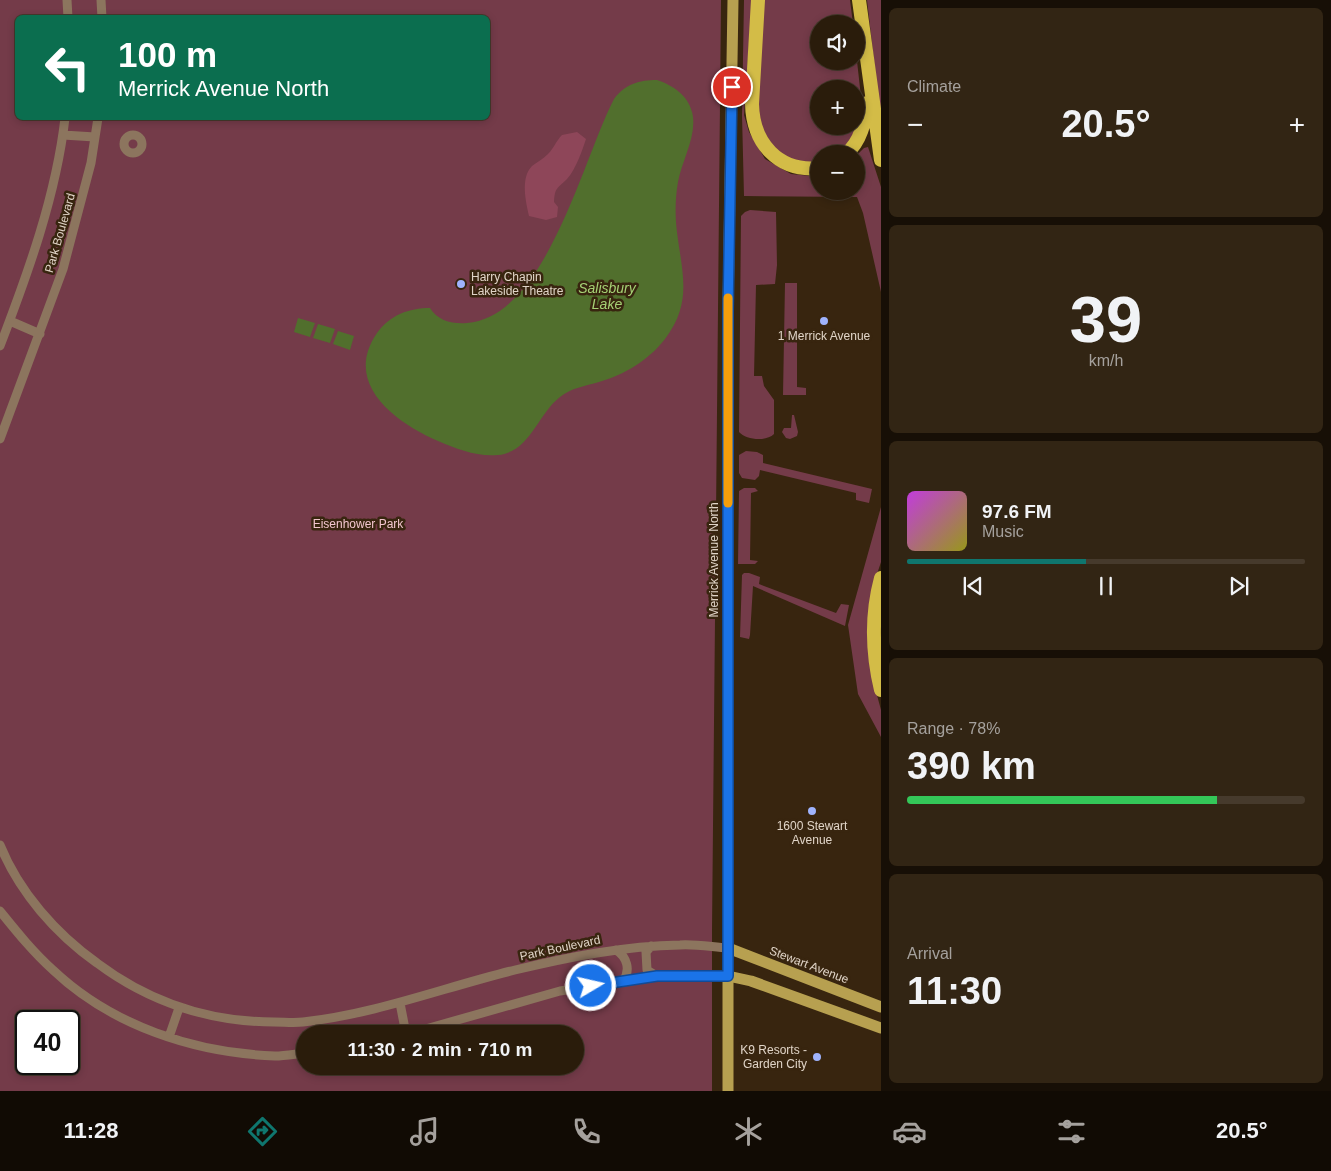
<!DOCTYPE html>
<html lang="en">
<head>
<meta charset="utf-8">
<style>
	:root { --surface:#2a1c0b; --page:#322514; --text:#f1f3f6; --muted:#a5a19d; --line:#463a2c; --accent:#0f766e }
	body { margin:0; font-family:Arial,sans-serif; background:var(--page); color:var(--text); height:100vh; display:flex; flex-direction:column; font-size:19px; white-space:nowrap }
	* { box-sizing:border-box; margin:0 }
	p { font-size:16px; color:var(--muted) }
	.icon { flex:none; width:28px; height:28px; fill:none; stroke:currentColor; stroke-width:2; stroke-linecap:round; stroke-linejoin:round }
	.map { position:relative; flex:1; overflow:hidden }
	.sheet { display:flex; flex-direction:column; gap:8px; padding:8px; background:#170f06; width:450px }
	.sheet>* { flex:none }
	.top-card { position:absolute; left:15px; top:15px; width:475px; height:105px; border-radius:8px; box-shadow:0 2px 8px #0003,0 0 0 1px var(--line); background:#0b6e4f; color:#fff; overflow:hidden }
	.fabs { position:absolute; left:810px; top:15px; display:grid; gap:10px }
	.fabs a { display:grid; place-items:center; width:55px; height:55px; border-radius:50%; background:var(--surface); box-shadow:0 2px 8px #0003,0 0 0 1px var(--line); font-size:25px }
	.speed { position:absolute; left:15px; top:1010px; display:flex; gap:10px; font-size:25px; font-weight:700; text-align:center }
	.speed>* { display:grid; place-content:center; width:65px; height:65px; border-radius:50%; background:var(--surface); box-shadow:0 2px 8px #0003,0 0 0 1px var(--line); line-height:1 }
	.speed .limit { border:2px solid #111; border-radius:8px; background:#fff; color:#111 }
	.pin { position:absolute; display:grid; place-items:center; width:42px; height:42px; color:#fff; margin:-21px; border:2px solid #fff; border-radius:50%; box-shadow:0 1px 5px #0007 }
	.me { position:absolute; width:55px; margin:-28px; rotate:81deg; stroke-linejoin:round; filter:drop-shadow(0 0 4px #0008) }
	.turn { display:flex; align-items:center; gap:18px; height:105px; padding:0 20px; font-size:22px }
	.turn .icon { width:65px; height:65px; stroke-width:2.5 }
	.turn b { display:block; font-size:35px; line-height:42px }
	.big { font-size:38px; font-weight:700; line-height:1.1 }
	.sheet .tile { flex:1; display:flex; flex-direction:column; justify-content:center; gap:8px; min-width:0; padding:0 18px; border-radius:8px; background:var(--page) }
	.sheet .dial { align-items:center; gap:0 }
	.dial b { font-size:65px; line-height:1 }
	.song { display:flex; align-items:center; gap:15px }
	.cover { width:60px; height:60px; border-radius:8px; background:linear-gradient(135deg,hsl(290 70% 55%),hsl(60 70% 35%)) }
	.played { height:5px; border-radius:2px; background:linear-gradient(90deg,var(--accent) 45%,var(--line) 45%) }
	.keys { display:flex; justify-content:space-around; direction:ltr }
	.heat { display:flex; justify-content:space-between; align-items:center; font-size:28px; direction:ltr }
	.charge { height:8px; border-radius:4px; background:linear-gradient(90deg,#34c759 78%,var(--line) 0) }
	.trip { position:absolute; left:296px; top:1025px; width:288px; height:50px; border-radius:25px; background:var(--surface); box-shadow:0 2px 8px #0003,0 0 0 1px var(--line); font-weight:700; line-height:50px; text-align:center }
	.dock { display:flex; height:80px; justify-content:space-around; align-items:center; background:#110b04; color:var(--muted) }
	.dock .icon { width:35px; height:35px }
	.dock .on { color:var(--accent) }
	.dock b { font-size:22px; color:var(--text) }
	main { display:flex; flex:1; min-height:0 }
	.map>svg:first-child { display:block }
</style>
</head>
<body>
<main>
<div class="map">
<svg width="881" height="1091" viewBox="0 0 881 1091">
	<rect width="100%" height="100%" fill="#38250f"/>
	<path fill="#743b49" fill-rule="evenodd" d="M0 0H721L712 930V1091H0ZM18 18H488V118H18ZM26 1021H69V1064H26ZM305 1034H575V1066H305Z
		M744 0H752L744 115 749 132 765 159 791 174 811 176 819 174V191H856V156L864 148 868 147 881 187V292L863 213 857 197 744 196 742 115Z
		M763 0H850L853 24H819V61H856V52L862 106 854 139 840 154H819V162L804 164 788 159 771 148 756 113ZM819 89H856V126H819Z
		M867 0H881V118L880 113Z
		M750 210 776 212 777 265 775 284 756 285 754 376H762L764 386 774 400V434C766 442 746 440 739 432L741 216 745 212Z
		M785 283H797V387L806 388V395H783Z
		M792 415H794L798 432 797 436 790 439 786 438 782 432 784 428H791Z
		M746 451 757 452 763 455V463L872 489 869 503 856 500V493L760 470 759 476 755 480 742 478 739 473V455Z
		M744 488H755L758 491 751 493 750 560 758 561 755 564H738L739 491Z
		M881 507V562L876 577 871 673 881 710V737L858 694 848 625Z
		M744 573H749L760 577 759 584 836 613 841 604 849 605 845 626 753 586 750 635 749 639 740 637 742 575Z"/>
	<path fill="#8e4659" d="M577 132 586 139C582 151 576 169 567 179 557 189 555 187 554 202L558 207 557 217 546 220 529 216C526 202 520 178 532 166 537 162 543 159 548 154 554 148 556 141 562 135Z"/>
	<path fill="#516f2d" d="M657 80C672 85 688 95 692 112 698 134 682 160 678 182 675 199 675 216 677 232 682 273 693 302 665 339 649 360 624 375 599 382 585 386 571 388 560 397 537 415 530 452 498 455 477 457 457 449 438 441 396 423 342 384 377 333 390 315 409 308 430 308 438 321 452 324 467 323 546 317 583 158 614 99 625 84 639 80 657 80Z
		M298 318 315 323 310 337 294 332Z
		M318 324 335 329 330 343 313 338Z
		M338 331 354 336 350 350 333 344Z"/>
	<g fill="none" stroke-linecap="round" stroke-linejoin="round">
		<path stroke="#8c755e" stroke-width="9" d="M67 0 68 18
			M101 0 102 18
			M63 135 95 137
			M124 144a9 9 0 1 1 18 0a9 9 0 1 1-18 0Z
			M10 321 40 334
			M0 346C28 273 56 196 65 118
			M0 439 63 269 91 163 98 118
			M0 845C19 892 56 934 97 963 149 1002 210 1022 274 1022 284 1022 294 1023 303 1022 376 1014 445 987 515 970 569 957 624 946 680 945 696 944 712 947 728 948
			M0 911C17 932 33 952 53 970 112 1026 195 1053 275 1056 285 1056 295 1054 305 1053
			M651 946 646 952 647 970 657 976
			M616 950C627 957 631 970 623 981
			M400 1003 406 1034
			M408 1034 560 991 657 976H728
			M169 1037 179 1008"/>
		<path stroke="#b7a050" stroke-width="11" d="M728 948 881 1007
			M728 976 751 981 881 1028
			M728 1091V312L733 0"/>
		<path stroke="#d3bc47" stroke-width="14" d="M758 0 752 104C753 143 778 172 819 168
			M859 0 881 160
			M846 154C861 141 865 122 867 103
			M881 578C871 615 872 652 881 690"/>
	</g>
	<g fill="none" stroke-linecap="round" stroke-linejoin="round">
		<g stroke="#114b97" stroke-width="12">
			<path id="route" d="M591 986 657 976H728V312L732 87"/>
		</g>
		<use href="#route" stroke="#1a73e8" stroke-width="9"/>
		<path stroke="#f59e0b" stroke-width="9" d="M728 503V298"/>
	</g>
	<g fill="#9fb3fd" stroke="#38250f" stroke-width="2">
		<circle cx="461" cy="284" r="5"/>
		<circle cx="824" cy="321" r="5"/>
		<circle cx="812" cy="811" r="5"/>
		<circle cx="817" cy="1057" r="5"/>
	</g>
	<g text-anchor="middle" dominant-baseline="central" stroke-width="5" stroke-linejoin="round" paint-order="stroke">
		<g font-size="12" fill="#e0d4c7" stroke="#38250f">
			<text transform="translate(60 233) rotate(-74)">Park Boulevard</text>
			<text transform="translate(714 560) rotate(-90)">Merrick Avenue North</text>
			<text transform="translate(560 948) rotate(-12)">Park Boulevard</text>
			<text transform="translate(809 965) rotate(21)">Stewart Avenue</text>
		</g>
		<g font-size="12" fill="#e0d4c7" stroke="#38250f">
			<text x="471" y="277" text-anchor="start">Harry Chapin<tspan x="471" dy="14">Lakeside Theatre</tspan></text>
			<text x="824" y="336">1 Merrick Avenue</text>
			<text x="812" y="826">1600 Stewart<tspan x="812" dy="14">Avenue</tspan></text>
			<text x="807" y="1050" text-anchor="end">K9 Resorts -<tspan x="807" dy="14">Garden City</tspan></text>
		</g>
		<g font-size="12" fill="#f2c5ce" stroke="#38250f">
			<text x="358" y="524">Eisenhower Park</text>
		</g>
		<g font-size="14" font-style="italic" fill="#a6d175" stroke="#38250f">
			<text x="607" y="288">Salisbury<tspan x="607" dy="16">Lake</tspan></text>
		</g>
	</g>
</svg>
<div class="fabs">
<a><svg class="icon" aria-label="sound" viewBox="0 0 24 24"><path d="M4 9h4l5-4v14l-5-4H4zM17 9q2 3 0 6"/></svg></a>
<a>+</a>
<a>−</a>
</div>
<div class="speed"><div class="limit">40</div></div>
<div class="pin" style="left:732px;top:87px;background:#d93025"><svg class="icon" aria-label="arrive" viewBox="0 0 24 24"><path d="M6 21V4h12l-3 4 3 4H6"/></svg></div>
<svg class="me" style="left:591px;top:986px" viewBox="-20 -20 40 40"><circle r="17" fill="#1a73e8" stroke="#fff" stroke-width="3"/><path d="M0-11L8 9 0 5-8 9z" fill="#fff"/></svg>
<div class="trip">11:30 · 2 min · 710 m</div>
<div class="top-card">
<div class="turn"><svg class="icon" aria-label="left" viewBox="0 0 24 24"><path d="M17 20v-9H6M10 6l-5 5 5 5"/></svg><div><b>100 m</b>Merrick Avenue North</div></div>
</div>
</div>
<section class="sheet">
<div class="tile"><p>Climate</p>
<div class="heat"><a>−</a><b class="big">20.5°</b><a>+</a></div>
</div>
<div class="tile dial"><b>39</b><p>km/h</p></div>
<div class="tile">
<div class="song"><i class="cover"></i><div><b>97.6 FM</b><p>Music</p></div></div>
<div class="played"></div>
<div class="keys"><svg class="icon" aria-label="previous" viewBox="0 0 24 24"><path d="M18 5L8 12l10 7zM5 5v14"/></svg><svg class="icon" aria-label="pause" viewBox="0 0 24 24"><path d="M8 5v14M16 5v14"/></svg><svg class="icon" aria-label="next" viewBox="0 0 24 24"><path d="M6 5l10 7-10 7zM19 5v14"/></svg></div>
</div>
<div class="tile"><p>Range · 78%</p><b class="big">390 km</b><div class="charge"></div></div>
<div class="tile"><p>Arrival</p><b class="big">11:30</b></div>
</section>
</main>
<nav class="dock">
<b>11:28</b>
<svg class="icon on" aria-label="directions" viewBox="0 0 24 24"><path d="M12 3l9 9-9 9-9-9zM9 14v-3h6M13 9l2 2-2 2"/></svg>
<svg class="icon" aria-label="music" viewBox="0 0 24 24"><path d="M9 18V5l10-2v13"/><circle cx="6" cy="18" r="3"/><circle cx="16" cy="16" r="3"/></svg>
<svg class="icon" aria-label="phone" viewBox="0 0 24 24"><path d="M5 4h4l2 5-3 2q2 4 5 5l2-3 5 2v4C11 20 4 13 5 4z"/></svg>
<svg class="icon" aria-label="climate" viewBox="0 0 24 24"><path d="M12 3v18M4 7l16 10M4 17L20 7"/></svg>
<svg class="icon" aria-label="car" viewBox="0 0 24 24"><path d="M5 17H2v-5l4-1 3-4h7l3 4 3 1v5h-3M9 17h6M6 11h13"/><circle cx="7" cy="17" r="2"/><circle cx="17" cy="17" r="2"/></svg>
<svg class="icon" aria-label="filters" viewBox="0 0 24 24"><path d="M4 7h16M4 17h16"/><circle cx="9" cy="7" r="2"/><circle cx="15" cy="17" r="2"/></svg>
<b>20.5°</b>
</nav>
</body>
</html>
